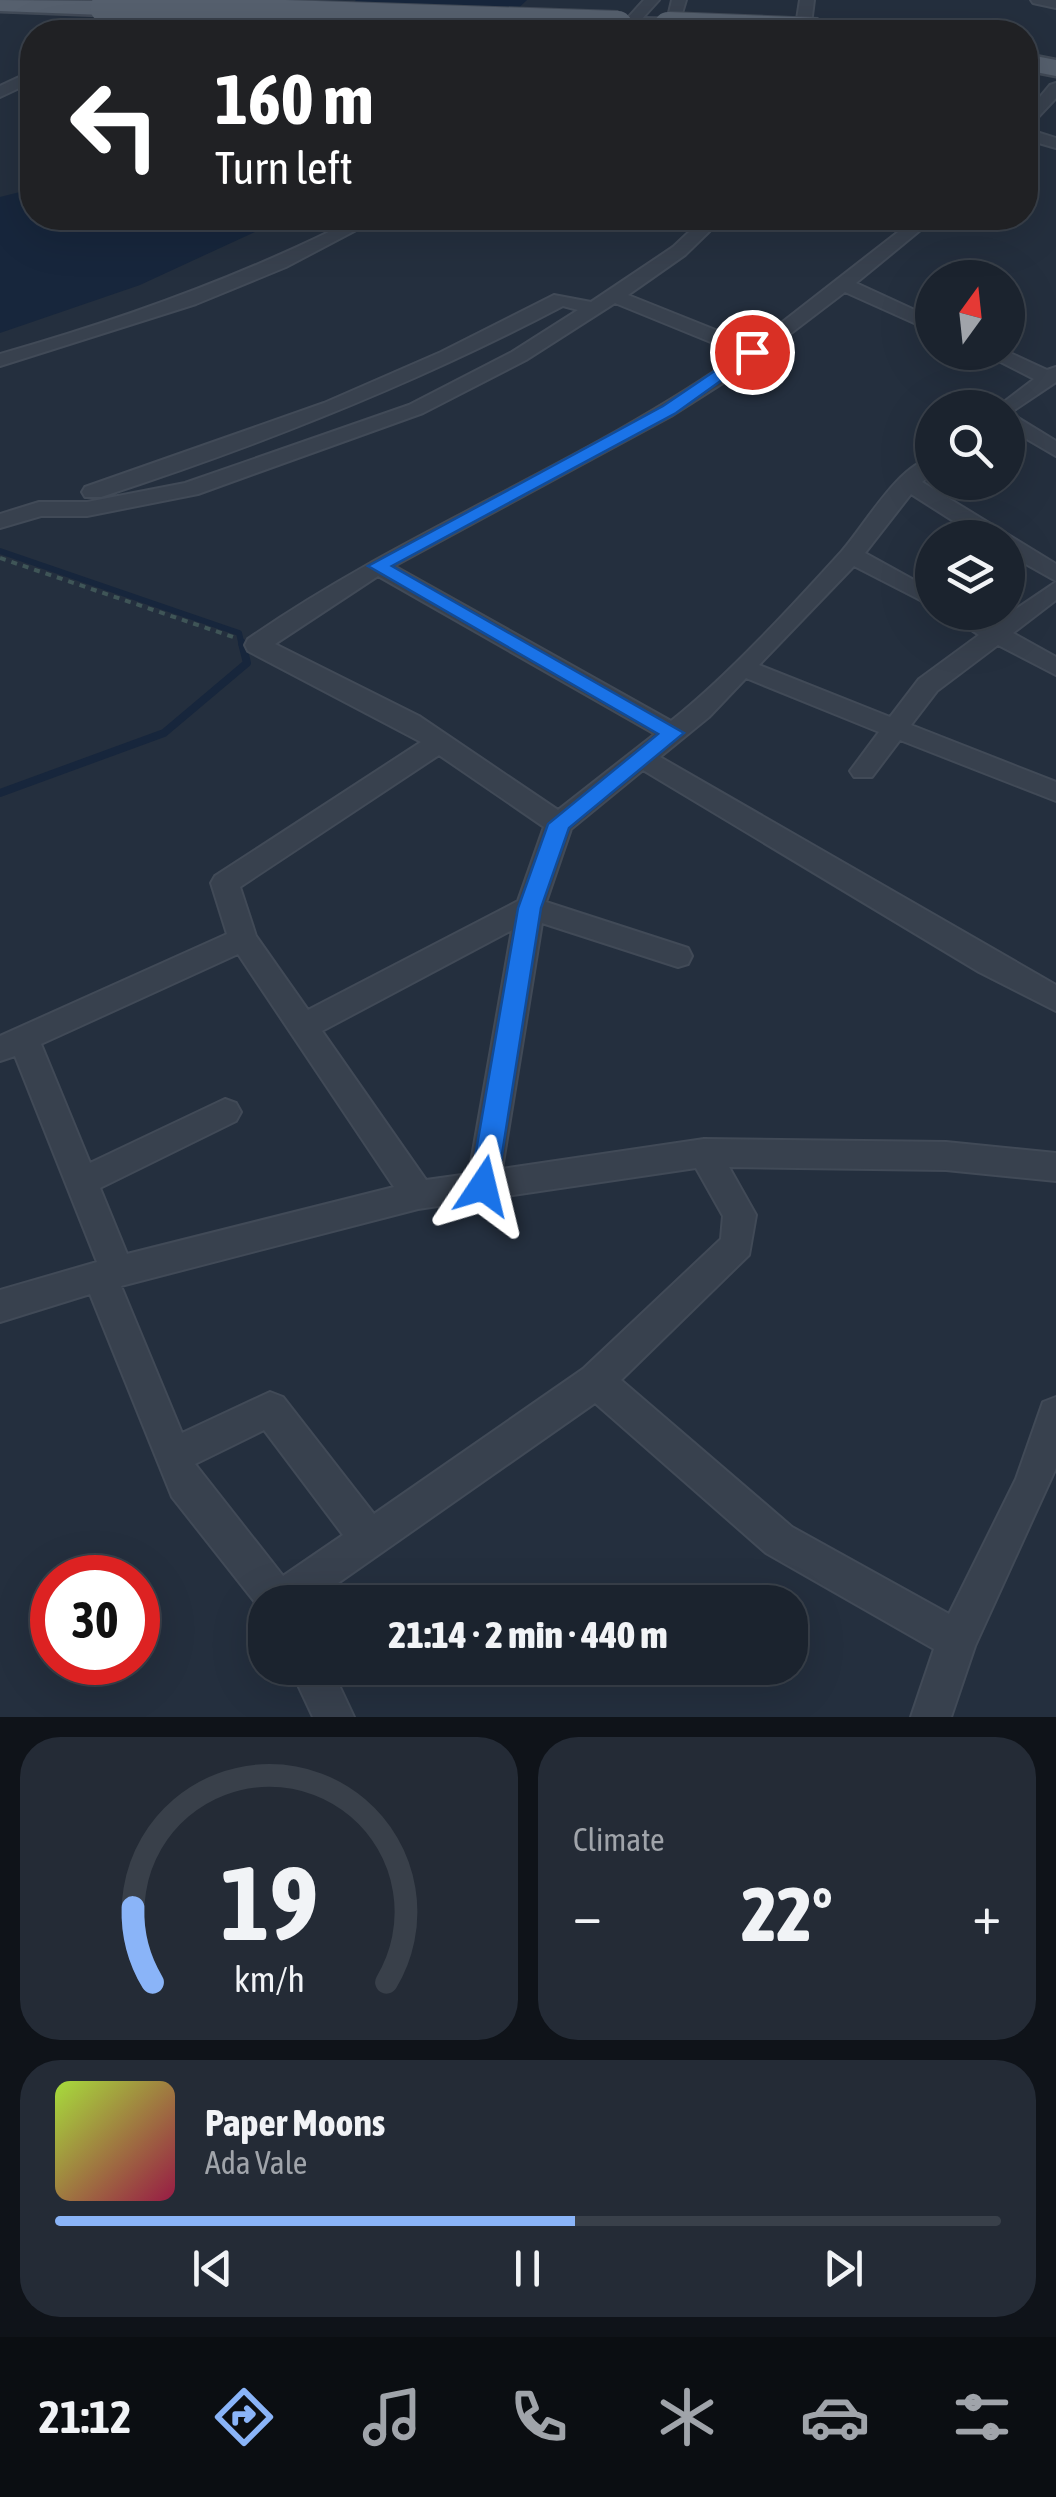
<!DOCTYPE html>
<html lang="en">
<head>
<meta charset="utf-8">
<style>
	:root { --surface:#1b232e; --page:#242b36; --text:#f1f3f6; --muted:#a0a4aa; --line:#39404a; --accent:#8ab4f8 }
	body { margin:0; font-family:"Asap Condensed",sans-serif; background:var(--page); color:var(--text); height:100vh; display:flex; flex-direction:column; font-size:38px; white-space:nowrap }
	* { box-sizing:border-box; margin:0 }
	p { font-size:32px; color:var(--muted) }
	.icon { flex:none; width:55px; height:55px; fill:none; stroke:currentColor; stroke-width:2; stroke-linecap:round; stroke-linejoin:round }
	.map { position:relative; height:1717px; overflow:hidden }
	.sheet { display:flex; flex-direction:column; gap:20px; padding:20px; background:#0f1319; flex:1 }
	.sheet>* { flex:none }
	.top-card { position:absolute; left:20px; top:20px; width:1018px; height:210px; border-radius:40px; box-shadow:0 10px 40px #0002,0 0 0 2px var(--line); background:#202124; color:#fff; overflow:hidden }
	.needle { width:65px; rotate:15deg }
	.buttons { position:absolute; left:915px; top:260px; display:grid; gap:20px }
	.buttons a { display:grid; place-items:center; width:110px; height:110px; border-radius:50%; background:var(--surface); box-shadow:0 10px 40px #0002,0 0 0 2px var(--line); font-size:50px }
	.speed { position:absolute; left:30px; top:1555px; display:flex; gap:20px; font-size:50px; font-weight:700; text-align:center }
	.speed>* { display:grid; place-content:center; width:130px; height:130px; border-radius:50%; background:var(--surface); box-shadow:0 10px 40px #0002,0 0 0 2px var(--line); line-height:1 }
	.speed .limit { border:15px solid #d22; background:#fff; color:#111 }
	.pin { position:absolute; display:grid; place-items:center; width:85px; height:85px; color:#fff; margin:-42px; border:5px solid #fff; border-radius:50%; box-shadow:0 2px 10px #0007 }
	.me { position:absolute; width:110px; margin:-55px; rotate:10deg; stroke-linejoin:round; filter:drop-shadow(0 0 8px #0008) }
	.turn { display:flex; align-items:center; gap:35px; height:210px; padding:0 30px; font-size:45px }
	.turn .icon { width:130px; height:130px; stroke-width:2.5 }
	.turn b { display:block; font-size:70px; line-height:85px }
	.big { font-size:75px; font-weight:800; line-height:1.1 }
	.sheet .card { flex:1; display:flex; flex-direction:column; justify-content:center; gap:15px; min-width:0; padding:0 35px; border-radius:40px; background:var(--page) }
	.sheet .dial { align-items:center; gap:0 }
	.dial svg { height:260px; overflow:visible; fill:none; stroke:var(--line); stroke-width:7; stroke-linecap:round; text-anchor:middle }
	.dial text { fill:var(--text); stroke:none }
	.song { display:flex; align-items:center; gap:30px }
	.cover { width:120px; height:120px; border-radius:15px; background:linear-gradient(135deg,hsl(80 70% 55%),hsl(340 70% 35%)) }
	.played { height:10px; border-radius:5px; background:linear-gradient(90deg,var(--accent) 55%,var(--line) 55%) }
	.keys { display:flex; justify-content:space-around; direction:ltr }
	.heat { display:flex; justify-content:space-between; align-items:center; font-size:55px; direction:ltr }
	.sheet .tiles { flex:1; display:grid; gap:20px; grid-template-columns:1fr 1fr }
	.card:last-child { grid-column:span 2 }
	.trip { position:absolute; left:248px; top:1585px; width:560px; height:100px; border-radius:40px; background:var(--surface); box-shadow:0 10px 40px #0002,0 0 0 2px var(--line); font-weight:800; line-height:100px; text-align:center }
	.tabs { display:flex; height:160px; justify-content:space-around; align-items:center; background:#0b0e12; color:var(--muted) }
	.tabs .icon { width:70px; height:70px }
	.tabs .on { color:var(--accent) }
	.tabs b { font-size:45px; color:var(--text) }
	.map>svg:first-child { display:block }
</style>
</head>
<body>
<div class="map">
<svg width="1056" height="1717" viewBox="0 0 1056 1717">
	<rect width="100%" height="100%" fill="#242f3e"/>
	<path fill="#17263c" d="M356 0H527L493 32H324Z
		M32 189V218H285L140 285 0 333V197Z"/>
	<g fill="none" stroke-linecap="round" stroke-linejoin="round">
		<path stroke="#17263c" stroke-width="6" d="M0 551 239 633 242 646"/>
		<path stroke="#17263c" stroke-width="8" d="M0 793 164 733 247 663 242 643"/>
		<g stroke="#414a57" stroke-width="4">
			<path id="street" d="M126 0H142L101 32H85Z
				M644 0H659L630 32H615Z
				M672 0H686L680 20 668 17Z
				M800 0H814L810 32H795Z
				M1031 0H1056V8L1033 3Z
				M32 71V82L0 97V86Z
				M1056 83V98L1027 129 1056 138V148L1025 139V115L1050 85Z
				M357 218H379L286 267 196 304 0 366V354C124 319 243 276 357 218Z
				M704 218H723L685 255 628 295 753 345 916 218H935L856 283 932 318V331L845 292 740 372 671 416 394 566 671 721C728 676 793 605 842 551 865 525 898 465 932 458V474L922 482 1056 564V581L1008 554V538H980L911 494 865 553 932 590V606L854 566 759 665 890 717 919 679 979 635 945 612H976L995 623 1056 582V600L1013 633 1056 657V675L998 645 937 691 911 725 1056 782V801L900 740 872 777H854L850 771 879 732 746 678 709 717 660 757 1056 985V1011L979 972 643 770 571 829 546 902 688 948 692 956 688 964 678 967 542 923 502 1169 704 1139 946 1142 1056 1153V1181L946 1170 729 1167 756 1215 749 1255 621 1380 792 1527 949 1614 1016 1479 1043 1402 1056 1397V1468L975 1646 951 1717H911L934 1649 766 1553 595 1403 311 1602H265V1615L172 1497 90 1294 0 1322V1290L97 1262 15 1056 0 1061V1036L227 934 211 883 215 876 421 742 248 651 245 645 248 639C404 530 585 464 740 354L615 303 526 360 423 413 198 494 87 516H41L0 528V514L39 502H87L185 483 409 405 512 352 578 310 563 306C415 384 260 445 101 497H85L82 492 85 487 324 403 441 352 554 295 591 302 673 247ZM378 576 655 734 558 810 419 716 275 644ZM439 755 544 827 518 901 308 1010 256 936 240 887ZM512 930 469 1174 426 1180 322 1031ZM238 954 394 1187 127 1254 100 1188 236 1121 241 1112 236 1103 225 1099 90 1163 41 1044ZM696 1168 723 1216 721 1239 583 1369 374 1514 283 1397 270 1392 182 1433 121 1286 418 1209ZM264 1430 343 1535 283 1576 195 1464Z
				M981 352H1008L1047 370 1056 367V382L1010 413 1056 441V456L1008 428V408H996L1034 379Z
				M290 1668H331L354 1717H313Z"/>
		</g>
		<g stroke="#414a57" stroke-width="5">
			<path id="primary" d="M0 0 104 1 116 8 104 15 0 11Z
				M618 18 668 19 680 26 671 32 609 30 606 25 609 20Z
				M1025 54 1056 60V76L1025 70Z"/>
		</g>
		<path stroke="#3f5557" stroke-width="4" stroke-dasharray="6 6" stroke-linecap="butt" d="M0 558 236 638"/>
		<use href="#street" fill="#38414e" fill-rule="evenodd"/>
		<use href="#primary" fill="#56606e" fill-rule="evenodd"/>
		<g stroke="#414a57" stroke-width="30" stroke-linecap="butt">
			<path id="primary-bridge" d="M104 8 618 25
				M668 26 818 32"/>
		</g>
		<use href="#primary-bridge" stroke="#56606e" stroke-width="28"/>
	</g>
	<path fill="#1a73e8" stroke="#114b97" stroke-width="2.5" d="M747 349 761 352 676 413 392 566 684 733 569 828 541 908 497 1186 493 1194 483 1197 474 1194 470 1186 518 908 548 824 658 734 368 566 663 406Z"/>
</svg>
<div class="buttons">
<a><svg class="needle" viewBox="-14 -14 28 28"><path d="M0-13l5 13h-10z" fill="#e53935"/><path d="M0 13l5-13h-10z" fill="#a0a4aa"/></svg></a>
<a><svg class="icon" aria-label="search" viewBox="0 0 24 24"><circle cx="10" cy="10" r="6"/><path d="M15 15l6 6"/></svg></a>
<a><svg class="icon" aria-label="layers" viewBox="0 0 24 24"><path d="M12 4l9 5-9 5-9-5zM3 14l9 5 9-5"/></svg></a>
</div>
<div class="speed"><div class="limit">30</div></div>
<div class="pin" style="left:752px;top:352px;background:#d93025"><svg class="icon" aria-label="arrive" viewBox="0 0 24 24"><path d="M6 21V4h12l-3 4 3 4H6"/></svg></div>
<svg class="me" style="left:483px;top:1186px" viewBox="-20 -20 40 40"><path d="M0-17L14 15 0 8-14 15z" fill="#1a73e8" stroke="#fff" stroke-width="4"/></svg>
<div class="trip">21:14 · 2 min · 440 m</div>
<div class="top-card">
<div class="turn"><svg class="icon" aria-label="left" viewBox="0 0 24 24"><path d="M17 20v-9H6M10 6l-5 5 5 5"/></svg><div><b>160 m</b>Turn left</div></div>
</div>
</div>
<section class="sheet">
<div class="tiles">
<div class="card dial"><svg viewBox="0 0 100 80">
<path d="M14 69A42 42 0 1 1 86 69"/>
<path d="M14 69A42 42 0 0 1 8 46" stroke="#8ab4f8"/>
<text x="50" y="56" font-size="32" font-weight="700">19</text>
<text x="50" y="72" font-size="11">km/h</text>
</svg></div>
<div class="card"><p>Climate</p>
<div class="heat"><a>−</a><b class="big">22°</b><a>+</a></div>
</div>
<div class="card">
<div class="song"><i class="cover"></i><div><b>Paper Moons</b><p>Ada Vale</p></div></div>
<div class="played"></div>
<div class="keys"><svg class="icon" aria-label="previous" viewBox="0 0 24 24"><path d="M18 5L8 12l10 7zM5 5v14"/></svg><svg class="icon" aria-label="pause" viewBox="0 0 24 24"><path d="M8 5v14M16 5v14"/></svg><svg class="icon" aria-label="next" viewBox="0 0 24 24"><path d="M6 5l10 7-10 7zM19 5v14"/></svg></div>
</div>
</div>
</section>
<nav class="tabs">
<b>21:12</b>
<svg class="icon on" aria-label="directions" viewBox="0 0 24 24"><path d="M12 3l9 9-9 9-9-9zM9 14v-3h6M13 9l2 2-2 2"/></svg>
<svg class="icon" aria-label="music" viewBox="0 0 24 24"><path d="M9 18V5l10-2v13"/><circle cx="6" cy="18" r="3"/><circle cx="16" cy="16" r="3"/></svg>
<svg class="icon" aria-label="phone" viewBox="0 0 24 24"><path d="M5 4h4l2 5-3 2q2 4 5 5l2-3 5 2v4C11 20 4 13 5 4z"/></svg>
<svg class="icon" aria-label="climate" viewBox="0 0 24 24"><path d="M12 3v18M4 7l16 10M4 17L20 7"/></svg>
<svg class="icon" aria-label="car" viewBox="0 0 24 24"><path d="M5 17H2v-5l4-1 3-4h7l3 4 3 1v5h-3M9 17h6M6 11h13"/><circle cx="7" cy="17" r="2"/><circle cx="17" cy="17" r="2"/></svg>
<svg class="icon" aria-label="filters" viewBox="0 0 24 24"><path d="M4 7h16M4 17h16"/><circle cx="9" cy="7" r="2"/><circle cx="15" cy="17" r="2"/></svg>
</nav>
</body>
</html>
